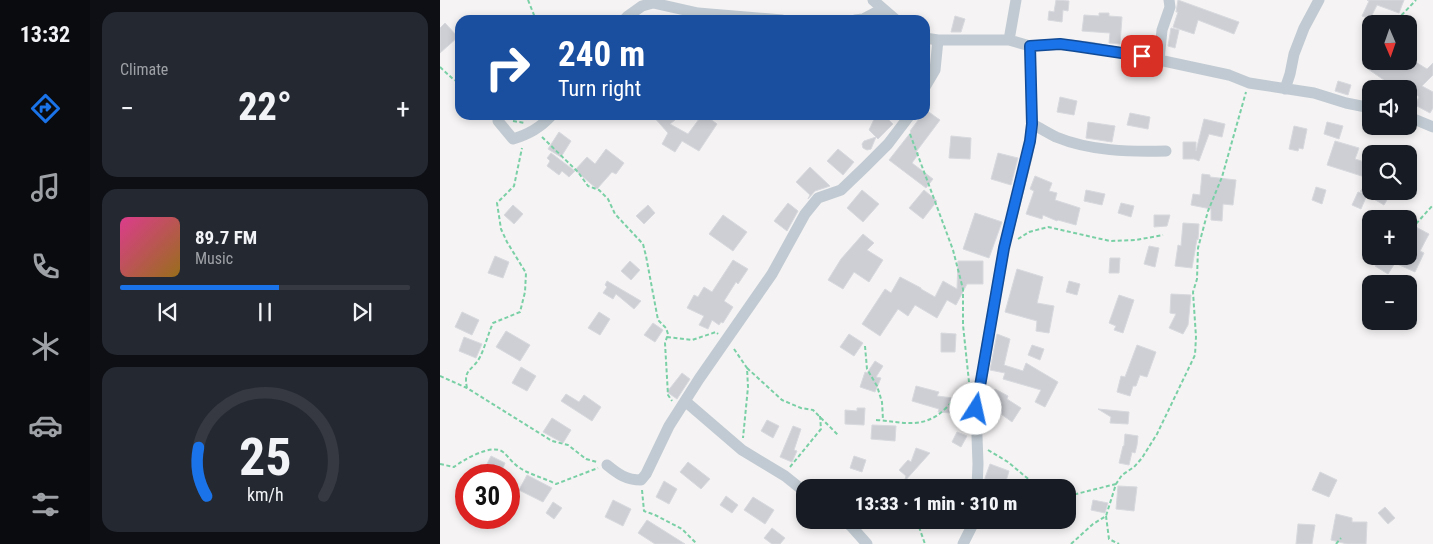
<!DOCTYPE html>
<html lang="en">
<head>
<meta charset="utf-8">
<style>
	:root { --surface:#171b24; --page:#242831; --text:#f1f3f6; --muted:#9ea1a6; --line:#363941; --accent:#1a73e8 }
	body { margin:0; font-family:"Roboto Condensed",sans-serif; background:var(--page); color:var(--text); height:100vh; display:flex; flex-direction:column; font-size:19px; white-space:nowrap }
	* { box-sizing:border-box; margin:0 }
	p { font-size:16px; color:var(--muted) }
	.icon { flex:none; width:28px; height:28px; fill:none; stroke:currentColor; stroke-width:2; stroke-linecap:round; stroke-linejoin:round }
	.map { position:relative; flex:1; overflow:hidden }
	.side { display:flex; flex-direction:column; gap:12px; padding:12px; background:#0d0f14; width:350px }
	.side>* { flex:none }
	.hud { position:absolute; left:15px; top:15px; width:475px; height:105px; border-radius:15px; box-shadow:0 2px 8px #0003; background:#1a4fa0; color:#fff; overflow:hidden }
	.needle { width:32px; rotate:178deg }
	.controls { position:absolute; left:922px; top:15px; display:grid; gap:10px }
	.controls a { display:grid; place-items:center; width:55px; height:55px; border-radius:10px; background:var(--surface); box-shadow:0 2px 8px #0003; font-size:25px }
	.speed { position:absolute; left:15px; top:464px; display:flex; gap:10px; font-size:25px; font-weight:700; text-align:center }
	.speed>* { display:grid; place-content:center; width:65px; height:65px; border-radius:50%; background:var(--surface); box-shadow:0 2px 8px #0003; line-height:1 }
	.speed .limit { border:8px solid #d22; background:#fff; color:#111 }
	.pin { position:absolute; display:grid; place-items:center; width:42px; height:42px; color:#fff; margin:-21px; border-radius:10px; box-shadow:0 2px 8px #0006 }
	.me { position:absolute; width:55px; margin:-28px; rotate:10deg; stroke-linejoin:round; filter:drop-shadow(0 0 4px #0008) }
	.turn { display:flex; align-items:center; gap:18px; height:105px; padding:0 20px; font-size:22px }
	.turn .icon { width:65px; height:65px; stroke-width:2.5 }
	.turn b { display:block; font-size:35px; line-height:42px }
	.big { font-size:38px; font-weight:800; line-height:1.1 }
	.side .card { flex:1; display:flex; flex-direction:column; justify-content:center; gap:8px; min-width:0; padding:0 18px; border-radius:15px; background:var(--page) }
	.side .dial { align-items:center; gap:0 }
	.dial svg { height:130px; overflow:visible; fill:none; stroke:var(--line); stroke-width:7; stroke-linecap:round; text-anchor:middle }
	.dial text { fill:var(--text); stroke:none }
	.song { display:flex; align-items:center; gap:15px }
	.cover { width:60px; height:60px; border-radius:8px; background:linear-gradient(135deg,hsl(330 70% 55%),hsl(40 70% 35%)) }
	.played { height:5px; border-radius:2px; background:linear-gradient(90deg,var(--accent) 55%,var(--line) 55%) }
	.keys { display:flex; justify-content:space-around; direction:ltr }
	.heat { display:flex; justify-content:space-between; align-items:center; font-size:28px; direction:ltr }
	.trip { position:absolute; left:356px; top:479px; width:280px; height:50px; border-radius:15px; background:var(--surface); box-shadow:0 2px 8px #0003; font-weight:800; line-height:50px; text-align:center }
	main { display:flex; flex:1; min-height:0 }
	.menu { display:flex; flex-direction:column; width:90px; justify-content:space-around; align-items:center; background:#090b0e; color:var(--muted) }
	.menu .icon { width:35px; height:35px }
	.menu .selected { color:var(--accent) }
	.menu b { font-size:22px; color:var(--text) }
	.map>svg:first-child { display:block }
</style>
</head>
<body>
<main>
<nav class="menu">
<b>13:32</b>
<svg class="icon selected" aria-label="directions" viewBox="0 0 24 24"><path d="M12 3l9 9-9 9-9-9zM9 14v-3h6M13 9l2 2-2 2"/></svg>
<svg class="icon" aria-label="music" viewBox="0 0 24 24"><path d="M9 18V5l10-2v13"/><circle cx="6" cy="18" r="3"/><circle cx="16" cy="16" r="3"/></svg>
<svg class="icon" aria-label="phone" viewBox="0 0 24 24"><path d="M5 4h4l2 5-3 2q2 4 5 5l2-3 5 2v4C11 20 4 13 5 4z"/></svg>
<svg class="icon" aria-label="climate" viewBox="0 0 24 24"><path d="M12 3v18M4 7l16 10M4 17L20 7"/></svg>
<svg class="icon" aria-label="car" viewBox="0 0 24 24"><path d="M5 17H2v-5l4-1 3-4h7l3 4 3 1v5h-3M9 17h6M6 11h13"/><circle cx="7" cy="17" r="2"/><circle cx="17" cy="17" r="2"/></svg>
<svg class="icon" aria-label="filters" viewBox="0 0 24 24"><path d="M4 7h16M4 17h16"/><circle cx="9" cy="7" r="2"/><circle cx="15" cy="17" r="2"/></svg>
</nav>
<section class="side">
<div class="card"><p>Climate</p>
<div class="heat"><a>−</a><b class="big">22°</b><a>+</a></div>
</div>
<div class="card">
<div class="song"><i class="cover"></i><div><b>89.7 FM</b><p>Music</p></div></div>
<div class="played"></div>
<div class="keys"><svg class="icon" aria-label="previous" viewBox="0 0 24 24"><path d="M18 5L8 12l10 7zM5 5v14"/></svg><svg class="icon" aria-label="pause" viewBox="0 0 24 24"><path d="M8 5v14M16 5v14"/></svg><svg class="icon" aria-label="next" viewBox="0 0 24 24"><path d="M6 5l10 7-10 7zM19 5v14"/></svg></div>
</div>
<div class="card dial"><svg viewBox="0 0 100 80">
<path d="M14 69A42 42 0 1 1 86 69"/>
<path d="M14 69A42 42 0 0 1 9 39" stroke="#1a73e8"/>
<text x="50" y="56" font-size="32" font-weight="700">25</text>
<text x="50" y="72" font-size="11">km/h</text>
</svg></div>
</section>
<div class="map">
<svg width="993" height="544" viewBox="0 0 993 544">
	<rect width="100%" height="100%" fill="#f5f3f3"/>
	<path fill="#cdcfd5" stroke="#d7d9de" d="M616 0 629 1 628 11 623 10 622 22 608 20 609 11 614 12Z
		M738 0 799 22 794 34 758 20 754 34 733 27 738 12H736Z
		M927 0H964L959 13 937 5 930 19 922 16 929 1Z
		M659 13H669V16L682 17 680 44 669 43 670 33 642 31 644 15 659 16Z
		M515 16 525 19 521 32H511Z
		M5 23 18 37 0 53V28Z
		M731 28 739 30 735 48 728 46Z
		M969 58 987 69 993 63V75L982 86 993 92V108L990 113 975 105 979 97 964 82 960 89H957L928 69 933 61H969Z
		M898 81 911 85 908 95 895 91Z
		M620 97 637 101 634 115 617 112Z
		M486 110 500 120 476 152 479 153 472 163 493 179 486 188 449 160 471 132 470 131 482 115H485Z
		M690 113 710 117 708 129 687 125Z
		M212 115H230L235 120 230 124 248 134 262 115H265L277 124 259 151 242 141 235 152 222 144 228 133Z
		M436 115H444L453 124 438 139 436 137 431 149 427 150 423 148 422 144 424 141 436 137 429 130Z
		M764 119 785 124 782 137 769 134 759 161 754 159H743V142H756V151Z
		M648 122 675 126 672 142 646 138Z
		M887 122 903 126 899 139 884 134Z
		M854 126 867 129 863 149 859 148 858 151 849 149Z
		M119 132 131 141 121 157 108 149Z
		M511 136 531 138 530 159 509 158Z
		M895 141 919 148 915 159 931 164V191H952L944 205 927 195 921 209 912 205 918 192 927 195 920 191H921L928 178 887 165Z
		M166 149 184 163 176 174 172 172 157 189 135 170 147 157 155 164Z
		M398 149 414 162 403 175 387 161Z
		M111 153 135 171 129 177 122 171 119 175 107 166 110 161 107 158Z
		M558 153 578 158 571 185 551 179Z
		M370 167 390 186 375 191 368 199 370 195 356 182Z
		M762 174 770 175V177L796 180 793 205 783 204 782 221 771 220V209L751 205 753 194 760 195Z
		M595 176 612 183 609 191 617 193 615 200 640 208 636 225 618 220 617 221 603 215 602 219 586 214 594 191 590 189Z
		M876 187 886 190 882 204 872 200Z
		M422 190 439 204 423 222 407 208Z
		M484 190 497 201 483 219 469 208Z
		M646 190 665 194 662 205 644 201Z
		M348 203 358 211 347 231 334 221Z
		M681 203 694 206 691 217 678 213Z
		M73 205 83 214 74 224 64 215Z
		M208 205 215 213 204 224 196 216Z
		M535 213 562 222 549 258 523 249Z
		M283 215 307 232 293 251 269 234Z
		M714 215H730L727 226 714 227Z
		M743 223 759 224 758 240 757 239 752 268 735 266 738 245 741 246Z
		M974 226 989 234 980 251 984 253 975 272 955 263 948 274 935 266 941 257 940 256H969V252L974 241 969 238V236Z
		M423 234 434 243 427 250 443 260 429 282 414 272 403 289 388 280 401 259Z
		M709 246 719 248 715 267 704 264Z
		M55 256 69 262 63 278 48 273Z
		M670 258H680L679 273H669Z
		M293 260 308 269 298 284 296 282 284 301 293 307 283 323 281 322 279 325 272 320 268 329 259 325 264 316 247 308 254 295 258 297 264 287 272 292Z
		M190 261 200 270 191 280 181 271Z
		M518 261H543V284H527L516 305 507 300 497 318 475 305 468 316 458 309 440 336 422 324 445 289 451 293 460 277 481 288V289L495 297 503 281 517 289Z
		M577 269 603 277 597 303 614 306 609 333 596 331 597 321 565 312Z
		M167 281 201 301 194 309 176 294 173 299 163 293 167 287 165 285Z
		M629 281 640 284 637 295 626 292Z
		M731 294 751 295 748 325 743 334 729 328 736 314 730 313Z
		M679 295 694 300 683 333 674 330 676 326 669 323Z
		M22 312 39 320 32 335 15 327Z
		M159 312 170 319 160 335 148 328Z
		M213 323 223 330 215 342 204 335Z
		M66 331 90 345 80 361 56 347Z
		M501 333 516 334 515 352H501Z
		M409 334 423 343 414 356 400 347Z
		M557 334 570 339 564 365 583 371 586 363 618 382 605 407 595 402 601 390 563 379 565 373 550 370Z
		M24 337 42 344 36 358 19 351Z
		M592 345 604 349 600 360 588 355Z
		M697 345 716 352 707 377 700 375 696 386H693L690 396 677 392 681 376 685 377Z
		M435 361 443 366 436 377 441 378 435 392 420 387 425 372 427 373Z
		M81 367 96 376 87 391 72 383Z
		M242 373 250 379 237 399 227 392Z
		M476 386 499 392 497 396 513 398 511 413 498 412 499 409 472 401Z
		M555 389 568 396 567 399 581 408 572 422 561 414 558 421 544 414Z
		M126 394 139 402 144 395 161 407 152 421 121 401Z
		M417 408H425L424 425 405 424V410L417 411Z
		M658 409 689 412 688 424 670 423 671 417Z
		M112 418 131 430 123 443 103 432Z
		M327 420 339 426 333 438 321 431Z
		M432 425 456 426 455 441 431 439Z
		M353 426 361 429 354 450 357 451 352 462 340 457Z
		M517 432 527 436 521 447 512 442Z
		M685 434 698 436 697 445 695 453 692 452 689 465 679 463 683 446H684Z
		M476 448 490 453 464 482 466 476 459 470 468 460 471 462Z
		M51 456 65 463 60 475H55L44 470Z
		M414 456 426 460 422 472 410 468Z
		M248 462 270 479 261 489 240 472Z
		M550 464 569 471 564 488H545V478Z
		M880 472 897 480 889 497 872 490Z
		M87 475 112 488 103 502 79 490Z
		M224 481 237 489 229 504 216 497Z
		M678 486 697 487 694 511 676 509Z
		M286 496 298 505 292 513 280 505Z
		M313 497 334 510 325 524 304 510Z
		M173 500 191 509 183 526 165 517Z
		M653 500 668 503 665 513 651 510Z
		M113 502 122 508 114 519 106 513Z
		M945 507 955 518 948 524 938 513Z
		M896 514 912 518V522H927L926 544H907L891 540Z
		M207 520 245 544H215L198 533Z
		M858 524 875 525 872 544H856Z
		M332 528 345 538 340 544H332L324 538Z"/>
	<g fill="none" stroke-linecap="round" stroke-linejoin="round">
		<path stroke="#7ad0a6" stroke-width="2" stroke-dasharray="4 2.5" stroke-linecap="butt" d="M88 0 96 20
			M957 20 976 0
			M0 67 14 80 20 82
			M73 121 85 123
			M470 134 513 250 523 289V325L529 382
			M102 137 138 172 148 186 159 190 168 199 175 214 203 244 206 256 218 320 226 328 228 334 225 343 228 395 232 401
			M578 239 589 232 608 227 670 241 696 240 723 235
			M973 249 974 226 993 205
			M227 337 252 340 276 332 278 334
			M425 346 427 369 437 386 442 402 443 420
			M294 349 307 368 308 387 303 438
			M307 368 342 400 361 408 373 410 399 436
			M0 376 27 388 112 441 128 445 146 459 157 462
			M27 388C23 368 32 372 40 357 45 347 48 334 53 323L80 312 85 292 86 273 67 242 61 229 57 203 74 186 82 148
			M436 420C464 422 484 430 506 408 515 399 518 394 530 387
			M548 450 568 462 599 488
			M0 464 14 467C23 460 52 443 63 452 69 457 73 464 80 468 91 475 104 478 116 484L158 468
			M350 467 381 429 380 416
			M202 490 204 511 215 515 242 529 257 544
			M628 496 676 484
			M666 516 669 539 679 544
			M497 526 522 525
			M479 527 485 544
			M631 544 653 524 666 516 676 484 682 475 694 467 702 458 717 434 755 355 756 337 753 292 757 279 758 248 768 211 782 177 806 92
			M896 544 901 538"/>
		<path stroke="#c1cad2" stroke-width="11" d="M433 0 456 20
			M184 20 188 16 202 6 213 3 258 13 342 20
			M415 20 423 19 442 9
			M485 38 498 40H569L590 46 620 44 649 47 719 60 789 75 809 83 874 93 906 103 931 108
			M569 40 576 0
			M719 60 722 30 730 7 729 0
			M485 87 495 70 498 40
			M845 89 850 74 854 54 864 28 879 0
			M969 117 993 127
			M58 121 73 139C89 134 100 128 112 115
			M592 124C600 128 608 133 616 137 650 151 689 152 726 151
			M245 401 302 450 345 476 365 492
			M167 465C178 474 186 480 201 480L206 474 229 426 259 379 332 274 365 214 378 198 401 190 425 167 448 144 470 115
			M537 488 538 464 536 409 564 248 587 157 590 141 592 124 590 46
			M403 520 411 526 427 544
			M523 544 532 526 533 520"/>
	</g>
	<g fill="none" stroke-linecap="round" stroke-linejoin="round">
		<g stroke="#114b97" stroke-width="12">
			<path id="route" d="M536 409 564 248 590 141 592 124 590 46 620 44 635 46 702 56"/>
		</g>
		<use href="#route" stroke="#1a73e8" stroke-width="9"/>
	</g>
</svg>
<div class="controls">
<a><svg class="needle" viewBox="-14 -14 28 28"><path d="M0-13l5 13h-10z" fill="#e53935"/><path d="M0 13l5-13h-10z" fill="#9ea1a6"/></svg></a>
<a><svg class="icon" aria-label="sound" viewBox="0 0 24 24"><path d="M4 9h4l5-4v14l-5-4H4zM17 9q2 3 0 6"/></svg></a>
<a><svg class="icon" aria-label="search" viewBox="0 0 24 24"><circle cx="10" cy="10" r="6"/><path d="M15 15l6 6"/></svg></a>
<a>+</a>
<a>−</a>
</div>
<div class="speed"><div class="limit">30</div></div>
<div class="pin" style="left:702px;top:56px;background:#d93025"><svg class="icon" aria-label="arrive" viewBox="0 0 24 24"><path d="M6 21V4h12l-3 4 3 4H6"/></svg></div>
<svg class="me" style="left:536px;top:409px" viewBox="-20 -20 40 40"><circle r="19" fill="#fff"/><path d="M0-13L10 11 0 6-10 11z" fill="#1a73e8"/></svg>
<div class="trip">13:33 · 1 min · 310 m</div>
<div class="hud">
<div class="turn"><svg class="icon" aria-label="right" viewBox="0 0 24 24"><path d="M7 20v-9h11M14 6l5 5-5 5"/></svg><div><b>240 m</b>Turn right</div></div>
</div>
</div>
</main>
</body>
</html>
